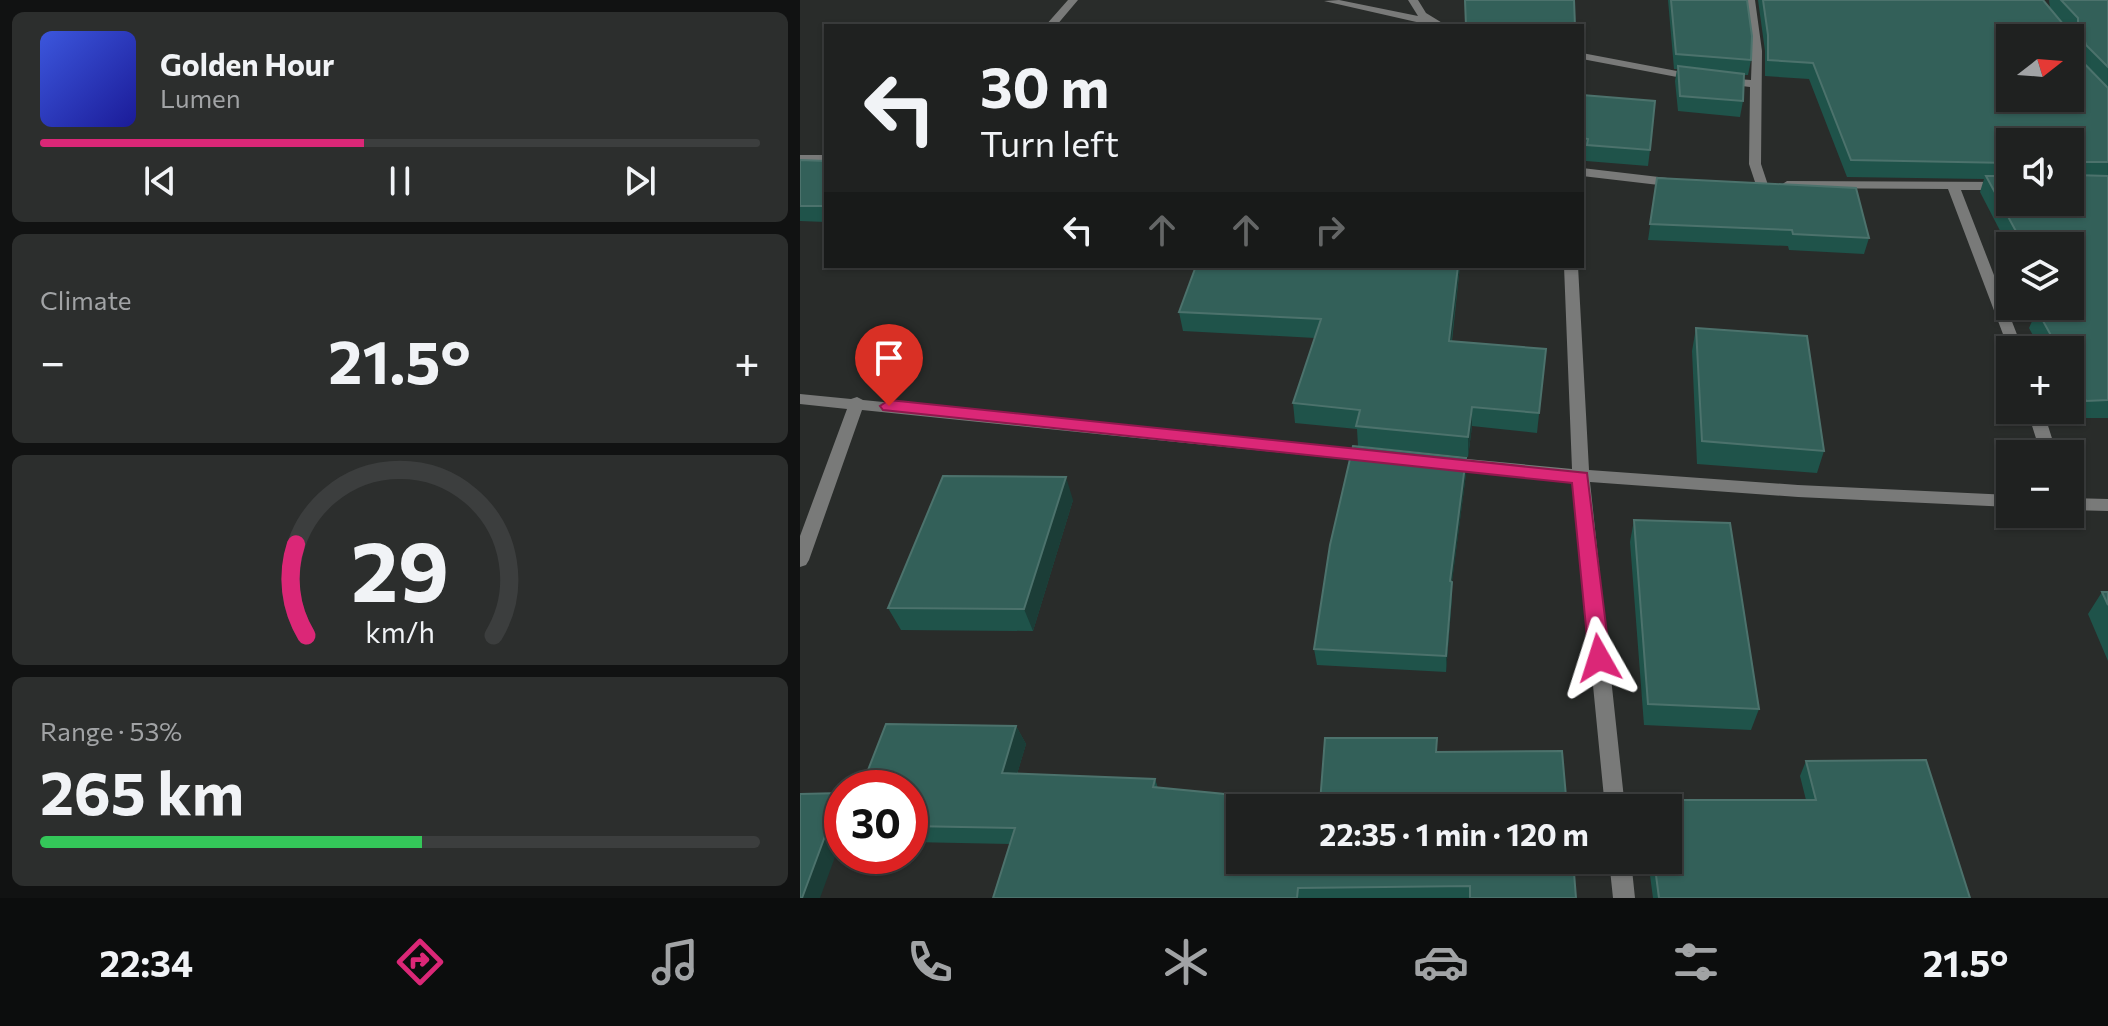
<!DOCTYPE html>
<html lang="en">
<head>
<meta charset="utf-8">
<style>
	:root { --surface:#1f2120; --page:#2c2e2d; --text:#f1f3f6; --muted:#a1a3a5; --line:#3c3e3e; --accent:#db2777 }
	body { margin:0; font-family:Commissioner,sans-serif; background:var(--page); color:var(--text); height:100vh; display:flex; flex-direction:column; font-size:30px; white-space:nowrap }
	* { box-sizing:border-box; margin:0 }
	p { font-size:26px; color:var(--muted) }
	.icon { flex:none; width:44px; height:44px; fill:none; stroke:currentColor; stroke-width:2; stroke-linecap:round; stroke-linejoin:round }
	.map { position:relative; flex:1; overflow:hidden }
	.details { display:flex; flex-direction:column; gap:12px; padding:12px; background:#111212; width:800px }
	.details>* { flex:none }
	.top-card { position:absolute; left:24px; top:24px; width:760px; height:244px; border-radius:0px; box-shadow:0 2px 6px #0004,0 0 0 2px var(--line); background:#1f2120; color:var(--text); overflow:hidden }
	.needle { width:52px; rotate:73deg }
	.buttons { position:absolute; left:1196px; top:24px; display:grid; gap:16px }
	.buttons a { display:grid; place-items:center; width:88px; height:88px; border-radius:0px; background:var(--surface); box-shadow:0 2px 6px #0004,0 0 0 2px var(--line); font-size:40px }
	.speed { position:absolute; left:24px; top:770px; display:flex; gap:16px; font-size:40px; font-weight:700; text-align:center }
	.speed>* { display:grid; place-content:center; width:104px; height:104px; border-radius:50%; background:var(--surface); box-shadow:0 2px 6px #0004,0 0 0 2px var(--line); line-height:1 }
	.speed .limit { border:12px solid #d22; background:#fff; color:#111 }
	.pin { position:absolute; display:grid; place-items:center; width:68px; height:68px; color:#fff; margin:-82px -34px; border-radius:50% 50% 50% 0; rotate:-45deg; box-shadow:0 0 8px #0007 }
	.pin .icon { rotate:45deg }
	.me { position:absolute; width:88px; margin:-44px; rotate:354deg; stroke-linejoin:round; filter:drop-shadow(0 0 6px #0008) }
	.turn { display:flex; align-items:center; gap:28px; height:168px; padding:0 24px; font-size:36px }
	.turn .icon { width:104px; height:104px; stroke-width:2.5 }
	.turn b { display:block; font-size:56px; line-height:68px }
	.lanes { display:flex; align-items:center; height:76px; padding:0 24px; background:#0003; justify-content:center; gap:40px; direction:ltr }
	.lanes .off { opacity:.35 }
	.big { font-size:60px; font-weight:700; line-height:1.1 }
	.details .widget { flex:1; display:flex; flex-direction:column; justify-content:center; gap:12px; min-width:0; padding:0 28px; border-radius:12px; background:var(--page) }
	.details .dial { align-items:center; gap:0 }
	.dial svg { height:208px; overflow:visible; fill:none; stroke:var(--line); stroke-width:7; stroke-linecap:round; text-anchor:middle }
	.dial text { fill:var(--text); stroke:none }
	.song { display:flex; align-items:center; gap:24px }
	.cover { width:96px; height:96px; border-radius:12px; background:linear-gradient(135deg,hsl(230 70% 55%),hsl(240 70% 35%)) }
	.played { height:8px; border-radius:4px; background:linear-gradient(90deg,var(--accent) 45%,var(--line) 45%) }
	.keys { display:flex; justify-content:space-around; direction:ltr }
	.heat { display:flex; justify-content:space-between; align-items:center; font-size:44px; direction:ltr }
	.charge { height:12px; border-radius:6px; background:linear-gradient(90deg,#34c759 53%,var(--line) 0) }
	.trip { position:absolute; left:426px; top:794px; width:456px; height:80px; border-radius:0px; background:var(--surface); box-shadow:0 2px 6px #0004,0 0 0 2px var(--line); font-weight:700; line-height:80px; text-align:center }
	.tabs { display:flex; height:128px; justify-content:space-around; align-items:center; background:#0c0d0d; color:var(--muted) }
	.tabs .icon { width:56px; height:56px }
	.tabs .on { color:var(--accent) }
	.tabs b { font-size:36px; color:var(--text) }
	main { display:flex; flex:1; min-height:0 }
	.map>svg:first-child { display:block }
</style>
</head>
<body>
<main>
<section class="details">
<div class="widget">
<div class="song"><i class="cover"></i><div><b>Golden Hour</b><p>Lumen</p></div></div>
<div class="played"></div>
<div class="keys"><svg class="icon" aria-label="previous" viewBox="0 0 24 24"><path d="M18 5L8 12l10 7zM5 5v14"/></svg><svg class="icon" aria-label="pause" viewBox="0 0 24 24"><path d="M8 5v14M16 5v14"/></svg><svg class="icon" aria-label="next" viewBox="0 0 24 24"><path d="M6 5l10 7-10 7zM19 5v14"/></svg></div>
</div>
<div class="widget"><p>Climate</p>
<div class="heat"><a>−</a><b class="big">21.5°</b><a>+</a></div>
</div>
<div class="widget dial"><svg viewBox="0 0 100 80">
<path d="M14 69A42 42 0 1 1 86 69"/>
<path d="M14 69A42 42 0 0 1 10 34" stroke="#db2777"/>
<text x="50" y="56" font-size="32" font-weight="700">29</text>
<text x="50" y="72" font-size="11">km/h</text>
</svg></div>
<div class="widget"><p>Range · 53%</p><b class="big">265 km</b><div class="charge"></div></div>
</section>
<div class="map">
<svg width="1308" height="898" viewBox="0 0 1308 898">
	<rect width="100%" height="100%" fill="#292c2a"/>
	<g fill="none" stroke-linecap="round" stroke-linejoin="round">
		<path fill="#797a79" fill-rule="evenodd" d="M268 0H278L256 26H245Z
			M539 0 618 16 608 0H618L626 13 644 24 634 26 524 1Z
			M945 0H955L962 51 961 164 968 185 962 189 956 185 949 164 950 87 925 84 919 81 925 78 951 80 952 51Z
			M782 53 898 75 904 78 898 81 782 59Z
			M0 155H26V163H0Z
			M782 168 876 179 882 183 876 187 782 176Z
			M987 181 1210 182V190H1161L1223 350H1210V352L1209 350 1148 189 983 188 981 185Z
			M764 266H778L789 470 998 485 1210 495V507L998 497 790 482 825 808H805L773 481 646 469 638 463 646 457 772 469Z
			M0 394 51 399 57 397 63 400 572 450 580 456 572 462 62 410 9 560 6 565 0 567V536L47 409 0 404Z
			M1227 410H1243L1257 454H1241Z
			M1270 498 1308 499V511L1270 510Z
			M809 860H831L835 898H813Z"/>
	</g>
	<path fill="#1f534a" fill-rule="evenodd" d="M868 0H947L951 60 948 75H944L943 101 940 117 878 111 875 81 877 69H874Z
		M958 0H1243L1250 8 1249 0H1308V418H1276L1270 406V350H1241L1229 328 1237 310H1242L1239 306H1270V246H1210V250L1180 192 1184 179 1047 177 1009 79 965 76V51ZM1210 142 1270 202H1210Z
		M782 95 850 150 848 166 786 161V155L782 154Z
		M0 160 26 161V222L0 221Z
		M857 178 1069 238 1064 254 989 250 988 246 848 240Z
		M396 266H660L652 341 746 349 737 433 672 426 668 457 558 446 557 429 495 423 493 403 515 338 383 331 379 312Z
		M896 328 1024 451 1017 473 897 464 892 351Z
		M666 458V474L652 581V598L646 672 517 665 514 649Z
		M273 500 233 631 101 630 88 608Z
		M834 520 959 709 951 730 844 725 830 542Z
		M1302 592H1308V661L1288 614Z
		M216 726 226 744 217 774 355 779 358 788 520 803 637 752 776 898H193L210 844 110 842V788Z
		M1006 761 1170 898H853L848 860H868V808H844L846 800H1006L1000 776Z"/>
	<path fill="#1b3d37" d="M658 266H660L649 360V341Z
		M672 407V426L668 457V437Z
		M666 458V474L650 598V581Z
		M266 477 273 500 233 631 224 609Z
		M652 582V598L646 672V656Z
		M216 726 226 744 212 791 202 773Z
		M41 793 42 838 20 898H2Z"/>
	<path fill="#336059" stroke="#4c726c" stroke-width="2" fill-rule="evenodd" d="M665 0H774L775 26H666Z
		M871 0H947L952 36 951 60 876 54Z
		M963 0H1243L1263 24 1278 25V18L1261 0H1308V67L1286 45 1283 34 1274 31V53L1308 88V162H1277L1274 165 1275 175 1308 176V400L1286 401 1270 371V350H1259L1237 310H1259L1256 306H1270V246H1224L1186 176H1210V202H1270V142H1210V163L1051 160 1013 63 968 60V35ZM1210 38H1270V98H1210Z
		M878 66 944 74 943 101 880 96Z
		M782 95 855 101 850 150 787 145 788 139 782 138Z
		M0 160 26 161V206H0Z
		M857 178 1056 188 1069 238 993 234 992 230 850 224Z
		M396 266H658L649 341 746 349 739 413 672 407 668 437 556 426 560 410 493 403 521 319 379 312Z
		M896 328 1007 336 1024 451 902 441Z
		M553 446 666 458 650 581 652 582 646 656 514 649 530 545Z
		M143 476 266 477 224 609 88 608Z
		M834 520 930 523 959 709 848 704Z
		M1302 592H1308V605Z
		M86 724 216 726 202 773 355 779 353 787 520 803 525 738H637L636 752 762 751 767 808H440V860H773L776 898H670V886L498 888 497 898H193L215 828 110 826V788H61Z
		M1126 760 1170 898H859L854 860H868V808H847L846 800H1016L1006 761Z
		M41 793 2 898H0V794Z"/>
	<path fill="#db2777" stroke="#8e194d" stroke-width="2" d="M89 400 787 473 810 658 807 664 799 667 792 664 789 658 772 483 83 410 80 406Z"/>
</svg>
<div class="buttons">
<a><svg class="needle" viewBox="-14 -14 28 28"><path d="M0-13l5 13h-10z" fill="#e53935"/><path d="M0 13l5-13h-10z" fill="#a1a3a5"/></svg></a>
<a><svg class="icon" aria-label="sound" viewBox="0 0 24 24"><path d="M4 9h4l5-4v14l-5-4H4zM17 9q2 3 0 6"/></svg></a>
<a><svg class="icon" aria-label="layers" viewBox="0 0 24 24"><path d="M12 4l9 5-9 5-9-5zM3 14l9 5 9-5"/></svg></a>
<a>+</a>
<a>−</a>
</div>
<div class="speed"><div class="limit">30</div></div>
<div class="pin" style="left:89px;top:406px;background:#d93025"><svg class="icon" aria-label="arrive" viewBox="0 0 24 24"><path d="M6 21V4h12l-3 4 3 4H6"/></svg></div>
<svg class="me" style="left:799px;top:658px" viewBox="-20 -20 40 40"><path d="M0-17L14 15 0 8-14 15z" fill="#db2777" stroke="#fff" stroke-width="4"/></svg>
<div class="trip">22:35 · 1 min · 120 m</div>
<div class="top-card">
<div class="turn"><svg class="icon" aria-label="left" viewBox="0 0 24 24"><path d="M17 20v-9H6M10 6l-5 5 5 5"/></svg><div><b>30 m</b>Turn left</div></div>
<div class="lanes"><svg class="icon" aria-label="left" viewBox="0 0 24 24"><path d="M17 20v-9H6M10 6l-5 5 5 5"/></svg><svg class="icon off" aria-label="ahead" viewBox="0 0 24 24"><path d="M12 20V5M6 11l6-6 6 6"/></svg><svg class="icon off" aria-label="ahead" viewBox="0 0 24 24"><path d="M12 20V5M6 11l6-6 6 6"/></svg><svg class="icon off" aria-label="right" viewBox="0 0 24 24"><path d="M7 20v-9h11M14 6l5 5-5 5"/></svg></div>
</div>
</div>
</main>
<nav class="tabs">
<b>22:34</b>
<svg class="icon on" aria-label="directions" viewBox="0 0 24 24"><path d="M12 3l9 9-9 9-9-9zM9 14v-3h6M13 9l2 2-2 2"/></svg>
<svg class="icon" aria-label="music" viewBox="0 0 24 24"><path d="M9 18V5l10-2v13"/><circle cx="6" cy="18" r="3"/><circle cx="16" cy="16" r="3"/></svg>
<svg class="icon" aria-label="phone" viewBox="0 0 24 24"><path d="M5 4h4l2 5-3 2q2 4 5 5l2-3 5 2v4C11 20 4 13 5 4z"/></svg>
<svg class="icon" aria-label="climate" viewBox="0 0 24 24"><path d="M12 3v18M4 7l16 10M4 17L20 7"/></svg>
<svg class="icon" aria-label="car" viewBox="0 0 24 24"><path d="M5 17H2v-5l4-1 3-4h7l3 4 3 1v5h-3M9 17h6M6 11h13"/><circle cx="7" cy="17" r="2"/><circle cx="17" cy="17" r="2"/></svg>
<svg class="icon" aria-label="filters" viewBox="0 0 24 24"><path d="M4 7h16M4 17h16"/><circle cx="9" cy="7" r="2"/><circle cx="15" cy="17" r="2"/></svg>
<b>21.5°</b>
</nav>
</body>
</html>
